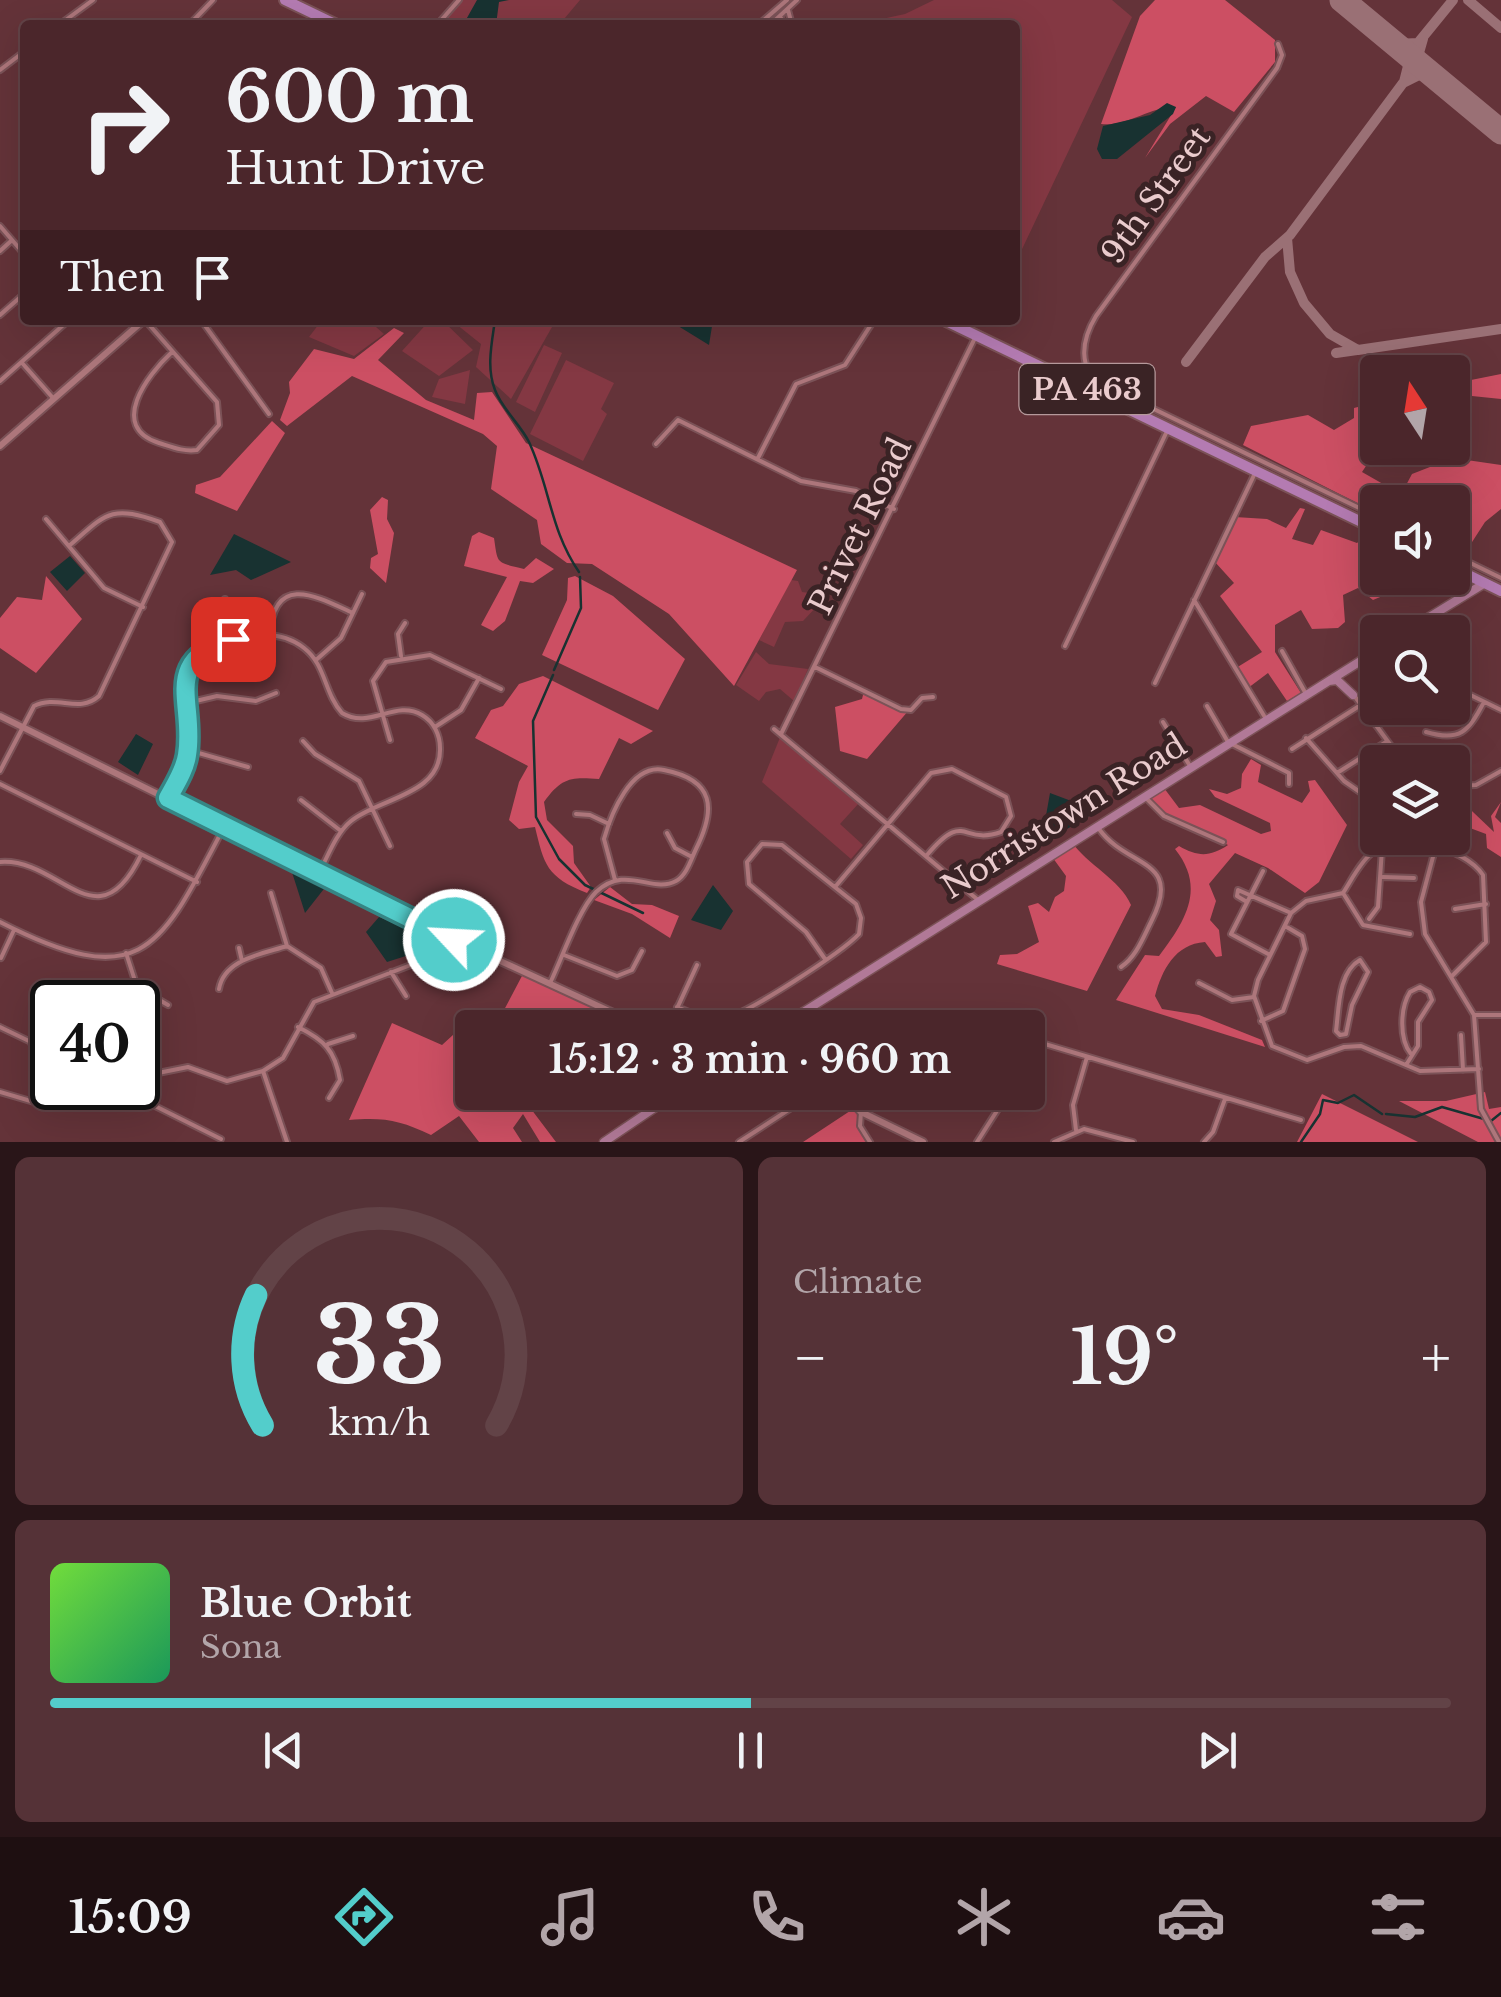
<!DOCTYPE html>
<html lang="en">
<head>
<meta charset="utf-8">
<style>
	:root { --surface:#4b262b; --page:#553237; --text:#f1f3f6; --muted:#b2a5a9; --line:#624347; --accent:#53cdcb }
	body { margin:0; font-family:"Libre Baskerville",serif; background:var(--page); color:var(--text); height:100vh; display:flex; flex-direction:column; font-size:38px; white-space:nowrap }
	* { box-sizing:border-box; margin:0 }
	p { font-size:32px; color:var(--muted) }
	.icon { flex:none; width:55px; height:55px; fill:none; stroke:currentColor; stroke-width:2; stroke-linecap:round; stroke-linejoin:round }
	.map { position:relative; height:1142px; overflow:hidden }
	.details { display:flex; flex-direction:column; gap:15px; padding:15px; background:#291518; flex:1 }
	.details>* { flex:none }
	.top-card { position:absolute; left:20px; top:20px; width:1000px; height:305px; border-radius:10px; box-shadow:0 10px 40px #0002,0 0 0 2px var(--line); background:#4b262b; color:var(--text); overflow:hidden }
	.needle { width:65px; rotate:348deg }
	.fabs { position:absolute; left:1360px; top:355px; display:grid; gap:20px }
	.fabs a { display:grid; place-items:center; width:110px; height:110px; border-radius:10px; background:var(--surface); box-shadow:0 10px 40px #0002,0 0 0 2px var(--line); font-size:50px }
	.speed { position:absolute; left:30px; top:980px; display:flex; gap:20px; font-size:50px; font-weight:700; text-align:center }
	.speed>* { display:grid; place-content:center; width:130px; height:130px; border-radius:50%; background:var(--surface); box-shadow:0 10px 40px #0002,0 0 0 2px var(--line); line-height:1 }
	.speed .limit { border:5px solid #111; border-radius:15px; background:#fff; color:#111 }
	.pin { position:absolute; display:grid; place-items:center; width:85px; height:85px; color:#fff; margin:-42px; border-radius:20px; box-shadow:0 5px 15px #0006 }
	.me { position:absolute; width:110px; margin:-55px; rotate:295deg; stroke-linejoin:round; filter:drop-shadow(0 0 8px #0008) }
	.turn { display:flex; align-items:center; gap:35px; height:210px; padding:0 40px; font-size:45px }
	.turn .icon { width:130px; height:130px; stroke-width:2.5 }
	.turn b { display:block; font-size:70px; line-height:85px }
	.then { display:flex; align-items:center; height:95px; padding:0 40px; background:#0003; gap:20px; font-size:38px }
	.big { font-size:75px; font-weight:700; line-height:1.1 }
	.details .card { flex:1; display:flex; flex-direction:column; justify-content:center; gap:15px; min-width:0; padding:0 35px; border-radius:15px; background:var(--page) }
	.details .dial { align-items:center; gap:0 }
	.dial svg { height:260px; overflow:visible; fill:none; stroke:var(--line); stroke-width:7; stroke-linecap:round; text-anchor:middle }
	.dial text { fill:var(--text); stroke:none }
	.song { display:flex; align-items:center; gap:30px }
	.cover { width:120px; height:120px; border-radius:15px; background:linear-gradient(135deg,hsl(100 70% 55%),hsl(150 70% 35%)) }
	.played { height:10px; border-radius:5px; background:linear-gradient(90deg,var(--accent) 50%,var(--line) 50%) }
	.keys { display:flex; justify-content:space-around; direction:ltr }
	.heat { display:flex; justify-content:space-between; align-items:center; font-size:55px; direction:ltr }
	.details .tiles { flex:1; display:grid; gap:15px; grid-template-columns:1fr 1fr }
	.card:last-child { grid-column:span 2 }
	.trip { position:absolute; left:455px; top:1010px; width:590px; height:100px; border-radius:10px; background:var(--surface); box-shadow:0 10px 40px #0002,0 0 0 2px var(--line); font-weight:700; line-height:100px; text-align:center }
	.tabs { display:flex; height:160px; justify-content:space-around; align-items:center; background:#1e0f11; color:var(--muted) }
	.tabs .icon { width:70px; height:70px }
	.tabs .active { color:var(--accent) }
	.tabs b { font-size:45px; color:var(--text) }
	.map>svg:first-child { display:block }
</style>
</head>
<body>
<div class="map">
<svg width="1501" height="1142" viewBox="0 0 1501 1142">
	<rect width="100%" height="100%" fill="#643339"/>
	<path fill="#843843" d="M462 0H580L559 25H442Z
		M934 0H1112L1132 17 1015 264V25H854L905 14Z
		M322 320H368L384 334 354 356 309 337Z
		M430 320H442L473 350 439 376 402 351Z
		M451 320H556L511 399 476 367 481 344Z
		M544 345 562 353 535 412 516 402Z
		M566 360 614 383 601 409 607 414 583 461 530 434Z
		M470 370 465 404 432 397 439 379Z
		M791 580 798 581 802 592 816 594 820 603 803 621 785 622 774 647 759 640Z
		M756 652 769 664 808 669 794 701 780 689 766 692 759 701 736 685Z
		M781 735 859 803 840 824 863 845 851 859 762 782Z"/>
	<path fill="#cc4f63" d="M1155 0H1225L1275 40V62L1234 112 1206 96 1170 124 1145 158 1176 107C1150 106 1128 127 1101 124L1140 16Z
		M394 328 404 333 378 360 426 400 474 420 477 393 492 392 526 443 797 570 734 686 669 614 592 564 567 563 541 544 537 520 491 489 497 446 483 434 352 376 287 426 280 420 290 393 289 382 314 349 354 359Z
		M1501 374V399L1472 396 1461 382Z
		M1377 402 1378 448 1362 472 1390 488 1382 502H1378L1377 513 1243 445 1251 426 1308 415 1334 430 1354 418V408Z
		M272 421 285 433 237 511 195 493 196 485 220 477Z
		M1453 458 1501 465V509L1485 522 1463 556 1453 551 1452 502H1397L1412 474Z
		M382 497 388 500 387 519 394 533 386 583 370 568 371 558 378 554 370 510Z
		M1300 508 1305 509 1292 539 1313 545 1321 530 1357 543 1367 534 1377 542 1378 578 1398 581 1385 595 1373 600 1358 588 1343 595 1345 622 1338 628 1312 629 1301 610 1275 625V652L1301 693 1287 701 1268 673 1248 688 1236 668 1262 652 1220 596 1234 583 1215 562 1235 517 1267 519 1286 528Z
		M479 532 494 538C498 564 495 562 524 569L536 558 554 569 533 583 520 581 505 621 493 631 481 625 507 577 464 566 472 536Z
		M46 576 82 619 36 673 0 648V618L17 597 42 600Z
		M575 576 613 596 685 659 658 710 542 655 567 600 568 578Z
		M543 676 653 731 631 744 619 738 599 779C571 777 562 777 544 802L547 820 573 846 574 863 591 887 587 893C546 877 544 864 535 827L519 829 509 820 519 782 528 766 475 738 491 710 503 706 519 684Z
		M864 691 909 710 867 759 840 751 835 707 862 699Z
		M1251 759 1261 765 1258 782 1302 803 1310 791 1308 781 1315 780 1347 825 1319 882 1305 893 1268 868 1235 853 1209 884 1216 901 1210 920 1219 930 1222 956 1216 957 1205 942C1175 944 1162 970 1155 996L1162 1009 1199 1015 1262 1040 1265 1047 1116 1000 1145 955 1159 956C1186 920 1206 888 1175 849L1179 846C1198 857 1210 857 1228 845L1154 809 1145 794 1161 784 1179 808 1200 805 1261 834 1271 831 1270 823 1215 797 1209 789 1227 794 1241 788 1242 774Z
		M1453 793 1494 832 1491 816 1501 802 1495 817 1501 823V857L1487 848 1486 834 1470 828 1461 815H1453Z
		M1071 841C1087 865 1120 879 1131 905L1087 991 997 964 1000 955 1017 954 1039 942 1028 906 1038 903 1049 912 1055 897 1064 891 1066 876 1050 854Z
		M610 887 632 904 652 905 679 916 670 938 632 914 594 900Z
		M523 974 593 1007 577 1028 541 1027 542 1021 524 1020 504 1010Z
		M392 1023 442 1045 465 1024 472 1039V1092L519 1093 556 1142H540L523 1114 513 1128 522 1142H479L459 1116 431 1135C400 1120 383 1117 349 1120Z
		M1485 1092 1489 1109 1501 1107V1142H1478L1399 1101H1446Z
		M1322 1094 1418 1142H1297Z
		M855 1106 870 1142H803L850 1111Z"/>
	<path fill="#183231" d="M477 0H509L499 2 496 25H463Z
		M1167 103 1176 107 1173 114 1117 159H1102L1097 149 1103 126 1150 115Z
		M713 320 709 345 670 321V320Z
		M234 534 291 562 251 580 236 570 210 575Z
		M70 556 85 573 67 591 50 572Z
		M136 734 153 744 138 775 118 762Z
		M1050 793 1098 811 1041 844Z
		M290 866 327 885 305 913Z
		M713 885 733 911 721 930 691 920Z
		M379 917 418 933 409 955 387 962 366 932Z"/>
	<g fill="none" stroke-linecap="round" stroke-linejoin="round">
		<path stroke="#183231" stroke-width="2.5" d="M495 320C492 342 486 368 495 390 502 409 520 424 529 442 550 487 550 530 579 572
			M554 670 581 608 580 577
			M553 675 533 721 536 817 559 859 585 885 643 913
			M1386 1114 1415 1117 1442 1107 1491 1121 1501 1113
			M1301 1142 1320 1114 1323 1100 1338 1103 1354 1095 1382 1114"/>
		<path stroke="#9a7075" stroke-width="10" d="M1468 0 1501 28
			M1423 39 1419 53 1424 68
			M1396 44 1418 43 1453 0
			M1399 47 1408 66 1404 82
			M1287 238 1290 272 1304 303 1330 334 1358 350 1501 329
			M1336 353 1357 350
			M1186 362 1265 257 1290 235 1403 83 1419 75 1438 79"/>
		<path stroke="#9a7075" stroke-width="25" d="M1342 0 1501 132"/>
		<g stroke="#7b5257" stroke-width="8">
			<path id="minor" d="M788 10 792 25
				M780 16 784 25
				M59 25 93 0
				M189 25 213 0
				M437 25 459 0
				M758 25 787 0
				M770 25 797 0
				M1278 44 1282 55 1277 68 1096 316C1082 339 1076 370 1104 385L1378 517
				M0 70 25 51
				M0 226 25 255
				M0 251 11 241
				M0 315 25 293
				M145 320 217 402 219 425 197 450C184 452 172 447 159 443 108 427 147 375 172 352
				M201 320 269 414
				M23 364 53 398
				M0 381 69 320
				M656 444 678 420 801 481 856 491 894 509
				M758 458 796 384 845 365 874 320
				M46 519 104 588 143 607
				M1452 554 1501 578
				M225 599 233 639
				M1194 600 1266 719
				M270 634C274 572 318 597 353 613
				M1065 646 1168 429
				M1282 651 1306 694
				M401 656 398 634 405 623
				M316 660 341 638 362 594
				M815 667 901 709 911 710 922 698 933 697
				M1155 683 1256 471
				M1452 686 1501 710
				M1353 694 1403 762
				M183 704 217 696 256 701 276 693
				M1207 706 1228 742 1289 773V784
				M1163 722 1190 766
				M435 727 461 710 479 678
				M774 729 978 900
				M1426 732C1460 742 1468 732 1484 702
				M781 734 974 340
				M1306 738 1344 781 1370 799
				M390 740 373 681 386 662 430 655 501 689
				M303 741 315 754 359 781 390 846
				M1292 749 1378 694
				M188 750 248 767
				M0 771 34 706C57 694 79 714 99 696L172 542 160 522C110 504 106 514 69 546
				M1337 773 1386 742
				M0 784 197 882
				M1452 786 1476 785 1501 771
				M169 798C175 785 185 770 187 756 198 700 152 655 245 637 266 633 286 634 304 648 326 665 324 693 342 713 370 730 395 699 422 715 434 722 440 735 440 748 442 795 379 798 351 821 336 833 328 856 319 873
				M1146 798 1164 816 1223 842
				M301 800 341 831
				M576 814 590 815 609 824
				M1099 829C1128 869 1184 858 1151 922 1143 938 1136 957 1121 967
				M667 833 675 848 692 857
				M1438 838 1421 902 1425 934 1474 1015 1481 1109 1499 1142
				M0 862C60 857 97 946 141 855
				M1263 871 1231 934 1270 955
				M1383 877 1414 878
				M835 887 931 773 952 769 1006 797 1011 816 1001 832C961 846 966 809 927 855
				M271 893 287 946 321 968 332 993
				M1343 893 1363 925 1410 934
				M1247 902 1237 896 1238 890 1291 913
				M1455 909 1486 904
				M1369 919 1378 907 1382 849
				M0 922C143 995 160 949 224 827
				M239 948 242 961
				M126 953 137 987 168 1005
				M564 955 617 976 632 970 642 951
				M1 958 14 930
				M1360 960 1368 972 1352 1005 1346 1034 1340 1035 1336 1031C1339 1009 1338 972 1360 960Z
				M391 972 406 996
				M1452 976 1486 942 1483 875C1464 847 1401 832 1372 853 1360 862 1351 881 1343 893L1306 901 1291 913 1258 980 1254 996 1272 1046 1307 1060 1344 1047 1361 1046 1420 1071 1479 1069
				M551 981C562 958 579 909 596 892 626 864 652 894 676 881 687 875 691 859 696 849 716 809 715 780 664 770 631 763 611 814 604 839L615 880
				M1199 983 1232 1000 1254 997
				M219 989C224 959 262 954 287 946
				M677 1007C692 1013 707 1022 723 1019 746 1015 842 952 859 934L861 918 856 904 782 845 762 844 747 862 749 884 806 932 825 959
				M1474 1015H1501
				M1261 1021 1283 1011 1305 949 1302 936 1285 926
				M0 1027 31 1042 46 1099
				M298 1027C324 1040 335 1050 340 1080L329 1098
				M668 1028 697 965
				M1028 1029 1032 1012
				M1461 1035 1463 1070
				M1028 1039 1301 1120
				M31 1042 52 1037
				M328 1044 353 1036
				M1406 1065 1418 1046V1022L1432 1000 1429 992 1420 987 1410 992C1400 1008 1399 1039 1411 1054
				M263 1071 287 1142
				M143 1076 155 1106 221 1139
				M138 1077 188 1067 227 1081 263 1071 283 1058 314 1002 416 963 434 933
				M0 1092 34 1102 94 1088
				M861 1112 860 1126 870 1142
				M1076 1130 1073 1105 1087 1057
				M739 1142 816 1092
				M977 1142 1009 1092
				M1054 1142 1084 1129 1133 1142
				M1204 1142 1213 1132 1225 1099"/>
		</g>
		<g stroke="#7b5257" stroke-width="10">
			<path id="tertiary" d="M0 446 144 320
				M0 716 435 931 646 1028
				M802 1013 809 1028
				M843 1092 861 1112 923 1142"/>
		</g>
		<g stroke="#7b5257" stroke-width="11">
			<path id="secondary" d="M1405 632 1485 583
				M1329 681 1337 680 1353 695
				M778 1028 1378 650
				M604 1142 678 1092"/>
		</g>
		<g stroke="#7b5257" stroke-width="14">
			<path id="primary" d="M285 0 337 25
				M944 320 1378 530
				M1452 567 1501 591"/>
		</g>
		<use href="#minor" stroke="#ad767b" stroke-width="4"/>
		<use href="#tertiary" stroke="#ad767b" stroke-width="6"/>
		<use href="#secondary" stroke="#b17997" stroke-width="8"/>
		<use href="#primary" stroke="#b47bb2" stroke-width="10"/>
	</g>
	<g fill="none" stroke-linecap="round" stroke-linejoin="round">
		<g stroke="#368584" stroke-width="25">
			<path id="route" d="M233 639C159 661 196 703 187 755 185 770 175 785 168 798L454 940"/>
		</g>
		<use href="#route" stroke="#53cdcb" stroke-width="18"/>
	</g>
	<g text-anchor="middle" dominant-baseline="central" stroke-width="10" stroke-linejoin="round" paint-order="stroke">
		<rect fill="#3a2325" stroke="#b5999b" stroke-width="2.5" x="1019.5" y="364" width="135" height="50" rx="8"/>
		<g font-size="30" font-weight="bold" fill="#eacbcd">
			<text x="1087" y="389">PA 463</text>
		</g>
		<g font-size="32" fill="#eacbcd" stroke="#3a2325">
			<text transform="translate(1156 195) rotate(-54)">9th Street</text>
			<text transform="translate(860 526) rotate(-64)">Privet Road</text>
			<text transform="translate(1064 816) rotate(-32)">Norristown Road</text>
		</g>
	</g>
</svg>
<div class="fabs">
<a><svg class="needle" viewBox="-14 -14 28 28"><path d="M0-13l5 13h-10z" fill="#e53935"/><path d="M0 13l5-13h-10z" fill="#b2a5a9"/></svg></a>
<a><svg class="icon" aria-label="sound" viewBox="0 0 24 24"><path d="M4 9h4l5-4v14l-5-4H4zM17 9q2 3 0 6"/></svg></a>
<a><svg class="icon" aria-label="search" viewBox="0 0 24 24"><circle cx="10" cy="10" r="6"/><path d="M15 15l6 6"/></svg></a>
<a><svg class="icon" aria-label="layers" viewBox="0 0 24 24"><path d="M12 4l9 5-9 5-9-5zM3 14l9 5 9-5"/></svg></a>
</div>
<div class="speed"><div class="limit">40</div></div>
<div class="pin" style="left:233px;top:639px;background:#d93025"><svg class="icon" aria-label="arrive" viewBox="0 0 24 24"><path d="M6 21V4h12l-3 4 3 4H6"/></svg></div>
<svg class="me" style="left:454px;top:940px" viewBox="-20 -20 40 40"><circle r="17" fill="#53cdcb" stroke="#fff" stroke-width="3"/><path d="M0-11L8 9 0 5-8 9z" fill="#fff"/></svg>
<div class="trip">15:12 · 3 min · 960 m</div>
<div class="top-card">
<div class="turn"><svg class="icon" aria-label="right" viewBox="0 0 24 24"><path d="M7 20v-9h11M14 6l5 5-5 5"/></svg><div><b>600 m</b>Hunt Drive</div></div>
<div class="then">Then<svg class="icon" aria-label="arrive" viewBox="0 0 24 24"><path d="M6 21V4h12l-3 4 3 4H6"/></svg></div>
</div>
</div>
<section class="details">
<div class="tiles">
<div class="card dial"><svg viewBox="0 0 100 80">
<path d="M14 69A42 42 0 1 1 86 69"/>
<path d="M14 69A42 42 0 0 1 12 29" stroke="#53cdcb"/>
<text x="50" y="56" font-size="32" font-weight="700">33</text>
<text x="50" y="72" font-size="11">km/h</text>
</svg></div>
<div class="card"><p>Climate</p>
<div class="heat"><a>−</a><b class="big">19°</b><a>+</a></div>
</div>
<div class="card">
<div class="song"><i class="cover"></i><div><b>Blue Orbit</b><p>Sona</p></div></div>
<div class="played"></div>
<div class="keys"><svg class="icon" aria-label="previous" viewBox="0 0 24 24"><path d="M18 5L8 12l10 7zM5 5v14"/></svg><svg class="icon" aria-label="pause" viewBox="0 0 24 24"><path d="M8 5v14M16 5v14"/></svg><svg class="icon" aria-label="next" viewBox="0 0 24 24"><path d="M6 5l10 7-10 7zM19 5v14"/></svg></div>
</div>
</div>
</section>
<nav class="tabs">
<b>15:09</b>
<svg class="icon active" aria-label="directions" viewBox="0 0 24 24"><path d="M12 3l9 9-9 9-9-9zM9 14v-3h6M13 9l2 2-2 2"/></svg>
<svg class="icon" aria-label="music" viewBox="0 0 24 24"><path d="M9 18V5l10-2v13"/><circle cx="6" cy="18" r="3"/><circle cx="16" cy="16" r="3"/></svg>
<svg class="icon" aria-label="phone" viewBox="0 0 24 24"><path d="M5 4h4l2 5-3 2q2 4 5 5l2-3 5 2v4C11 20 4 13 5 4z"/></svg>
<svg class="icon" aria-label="climate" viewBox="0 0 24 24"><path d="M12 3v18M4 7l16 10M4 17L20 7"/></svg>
<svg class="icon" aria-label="car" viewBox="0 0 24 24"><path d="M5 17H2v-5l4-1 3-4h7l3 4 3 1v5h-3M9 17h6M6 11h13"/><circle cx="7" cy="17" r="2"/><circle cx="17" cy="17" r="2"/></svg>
<svg class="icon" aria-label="filters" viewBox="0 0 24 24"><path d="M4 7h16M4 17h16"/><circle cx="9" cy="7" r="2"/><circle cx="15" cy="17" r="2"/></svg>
</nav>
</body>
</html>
